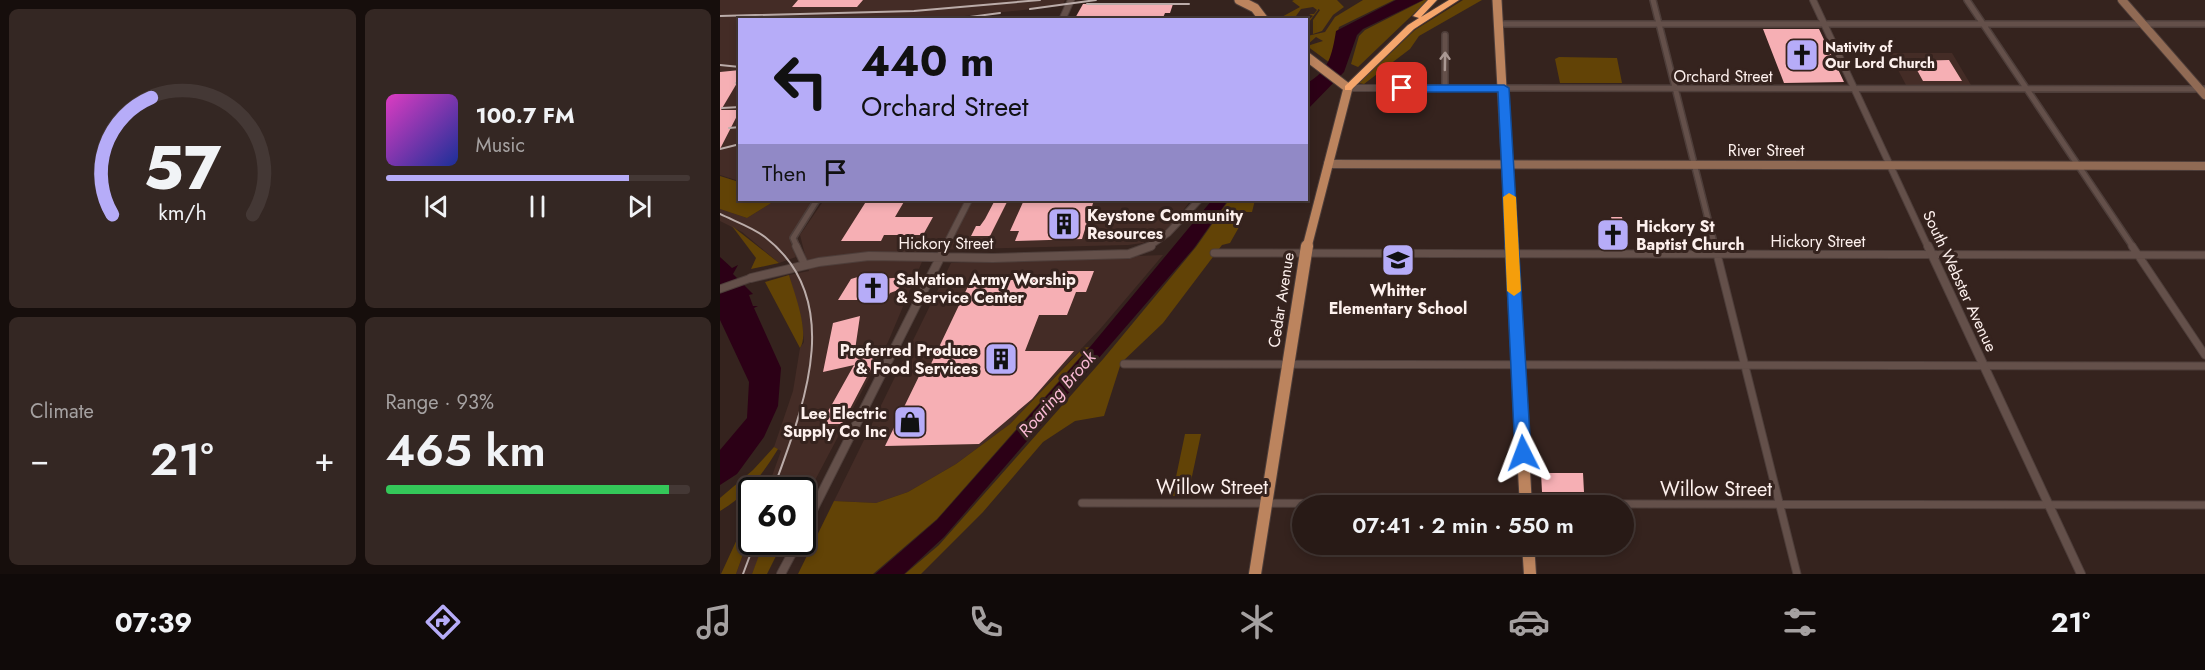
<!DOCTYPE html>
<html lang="en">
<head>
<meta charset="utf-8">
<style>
	:root { --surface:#281a16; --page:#342723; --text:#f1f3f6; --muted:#a5a1a1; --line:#443835; --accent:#b6acf8 }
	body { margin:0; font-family:Jost,sans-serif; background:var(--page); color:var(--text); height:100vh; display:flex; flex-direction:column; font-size:22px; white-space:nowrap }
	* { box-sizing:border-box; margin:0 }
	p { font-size:20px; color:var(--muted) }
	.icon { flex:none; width:33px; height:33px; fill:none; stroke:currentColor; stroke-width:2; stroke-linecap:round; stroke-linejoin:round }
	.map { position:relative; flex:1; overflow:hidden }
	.details { display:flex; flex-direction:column; gap:9px; padding:9px; background:#160e0c; width:720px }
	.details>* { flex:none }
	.hud { position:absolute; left:18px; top:18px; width:570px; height:183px; border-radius:0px; box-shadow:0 3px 9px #0003,0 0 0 2px var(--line); background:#b6acf8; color:#111; overflow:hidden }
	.speed { position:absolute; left:18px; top:477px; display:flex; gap:12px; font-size:30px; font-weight:700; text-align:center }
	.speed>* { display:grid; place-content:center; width:78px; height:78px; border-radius:50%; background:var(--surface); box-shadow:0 3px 9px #0003,0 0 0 2px var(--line); line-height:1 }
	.speed .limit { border:3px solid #111; border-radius:9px; background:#fff; color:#111 }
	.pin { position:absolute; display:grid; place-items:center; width:51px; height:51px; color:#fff; margin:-26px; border-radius:12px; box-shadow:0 3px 9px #0006 }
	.me { position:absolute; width:66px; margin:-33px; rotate:357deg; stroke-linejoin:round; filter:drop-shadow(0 0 4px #0008) }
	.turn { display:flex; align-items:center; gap:21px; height:126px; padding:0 24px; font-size:27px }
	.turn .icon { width:78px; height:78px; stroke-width:2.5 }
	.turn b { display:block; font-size:42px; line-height:51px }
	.then { display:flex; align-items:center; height:57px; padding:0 24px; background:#0003; gap:12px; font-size:22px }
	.big { font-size:45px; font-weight:600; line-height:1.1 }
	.details .card { flex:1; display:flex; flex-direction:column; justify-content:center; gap:9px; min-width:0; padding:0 21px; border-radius:9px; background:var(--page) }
	.details .dial { align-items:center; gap:0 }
	.dial svg { height:156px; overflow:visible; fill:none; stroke:var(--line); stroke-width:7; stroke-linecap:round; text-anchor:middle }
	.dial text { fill:var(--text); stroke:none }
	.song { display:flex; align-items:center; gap:18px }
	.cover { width:72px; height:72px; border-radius:9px; background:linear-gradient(135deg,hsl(310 70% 55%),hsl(230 70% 35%)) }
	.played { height:6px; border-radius:3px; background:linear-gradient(90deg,var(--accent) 80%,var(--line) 80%) }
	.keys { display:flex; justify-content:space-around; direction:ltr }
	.heat { display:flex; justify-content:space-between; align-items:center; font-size:33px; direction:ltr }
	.charge { height:9px; border-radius:4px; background:linear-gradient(90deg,#34c759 93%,var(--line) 0) }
	.details .tiles { flex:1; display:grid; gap:9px; grid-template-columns:repeat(2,1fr) }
	.trip { position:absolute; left:572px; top:495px; width:342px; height:60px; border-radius:30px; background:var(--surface); box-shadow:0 3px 9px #0003,0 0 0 2px var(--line); font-weight:600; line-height:60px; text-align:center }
	.tab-bar { display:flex; height:96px; justify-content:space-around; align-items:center; background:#100a09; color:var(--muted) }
	.tab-bar .icon { width:42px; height:42px }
	.tab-bar .active { color:var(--accent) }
	.tab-bar b { font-size:27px; color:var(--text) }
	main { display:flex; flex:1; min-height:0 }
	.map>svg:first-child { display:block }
</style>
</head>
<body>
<main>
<section class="details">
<div class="tiles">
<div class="card dial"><svg viewBox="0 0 100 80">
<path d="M14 69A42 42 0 1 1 86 69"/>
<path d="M14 69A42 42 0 0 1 34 9" stroke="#b6acf8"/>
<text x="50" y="56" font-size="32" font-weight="700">57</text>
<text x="50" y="72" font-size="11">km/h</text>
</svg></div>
<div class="card">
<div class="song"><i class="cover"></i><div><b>100.7 FM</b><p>Music</p></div></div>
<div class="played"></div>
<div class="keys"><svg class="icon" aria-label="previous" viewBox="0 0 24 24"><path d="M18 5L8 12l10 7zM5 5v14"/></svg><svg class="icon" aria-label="pause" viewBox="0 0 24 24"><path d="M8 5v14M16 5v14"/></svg><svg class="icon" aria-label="next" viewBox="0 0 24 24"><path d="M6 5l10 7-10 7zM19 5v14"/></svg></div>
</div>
<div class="card"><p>Climate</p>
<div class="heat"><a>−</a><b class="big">21°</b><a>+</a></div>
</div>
<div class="card"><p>Range · 93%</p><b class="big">465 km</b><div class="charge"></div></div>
</div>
</section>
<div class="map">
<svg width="1485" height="574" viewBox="0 0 1485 574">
	<rect width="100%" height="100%" fill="#35231e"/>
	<path fill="#442c26" d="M0 0H345L342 6 216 19 20 20 19 181 0 175Z
		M1169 53H1232L1251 85H1186Z
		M56 200H96L69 238 76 257 59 263 22 232 0 221V209L27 218Z
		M104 200H471L455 221 441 234 423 243 408 245 207 250 168 342 83 503 82 490H47L61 451 54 447 73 391 80 348 84 342 82 323 69 275 89 271 80 235Z
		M443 255 381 328 290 424 236 464 188 492 156 503 114 501 231 263Z
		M31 532 32 542H44L41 553 32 574H16Z"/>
	<path fill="#624306" d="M574 0H617L624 7 613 15 602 31 593 34V20L600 10 598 9V10L589 22 587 33V21L593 16 589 14H594L597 10 593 7 581 9 576 16 580 18 558 19 580 7 572 1Z
		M643 0H674L619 27 610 63 587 46 603 41 596 37 587 45V36L605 32 615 17Z
		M704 0H708L638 67 631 64 639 36 645 30Z
		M743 0H762L699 36 690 49 644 84 639 83 695 30Z
		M839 57 897 58 902 83H840L835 59Z
		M0 176 19 182 20 200H56L27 218 0 209Z
		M509 200H535L532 212H520L518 219 523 220 510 243 502 245 443 323 401 363 384 416 355 421 323 442 263 512 201 574H185L219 545 384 358 476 247Z
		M12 226 59 263 31 269 36 258Z
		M69 275C74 292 90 333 80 348L45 282Z
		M369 347 217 519 153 574H78L114 501 156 503 188 492 236 464 290 424 363 348Z
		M465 434H481L468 495 452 496Z
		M54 447 58 449C42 475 27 495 0 511V498L33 470Z
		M31 509V532L16 574H1Z
		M44 542H63L47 574H32Z"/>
	<path fill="#2c0016" d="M676 0H703L643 29 637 35 624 72 587 110V83C609 71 612 55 616 31Z
		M492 200H508L474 248 224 537 184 574H155L217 520 370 347Z
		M0 257 12 268 18 265 13 274 33 294 29 295 33 306H38L34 308 61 368 58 406 44 437 17 474 0 485V450L27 418 29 382 0 320Z"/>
	<path fill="#f6afb4" d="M78 0H143L137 7H72Z
		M363 4H453L450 13H445L442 20H354Z
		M1043 29H1099L1124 82 1064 83Z
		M1229 60 1242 81H1203L1192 61Z
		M20 70V78L1 110H20L0 149V72Z
		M147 200H185L175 217H213L203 235H164L161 241H121Z
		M275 200H288L270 236H251L256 226H260L265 219Z
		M304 200H374L362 239 295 241 299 231H290Z
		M891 217H902L904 228 898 229 901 241H896V244L888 241 885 224H893Z
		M343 271H374L366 292H356L347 315H319L305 351H354L312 399 259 444 165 446 204 366H210L251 280H339Z
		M159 275 160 279 185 277 178 290 170 293 166 300H118L131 279 141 276 155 279Z
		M140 316 135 350 162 348 122 424H101L134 365 103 372 113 323Z
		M821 473H863L864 492H822Z"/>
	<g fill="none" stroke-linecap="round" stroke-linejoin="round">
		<g stroke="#4e3e3a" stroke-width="8">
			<path id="minor-far1" d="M933 0 995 247
				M1247 0 1413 247
				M780 24H1485
				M725 35V88
				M784 88 1485 89
				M77 247 73 238 97 200"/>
		</g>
		<g stroke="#4e3e3a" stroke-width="9">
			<path id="minor" d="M76 246 85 265
				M995 246 1077 574
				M1412 246 1485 355
				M494 253 1485 255
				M0 289 31 278
				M404 364 1485 366
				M362 503 1485 505"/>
		</g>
		<g stroke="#4e3e3a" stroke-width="8">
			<path id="tertiary-far1" d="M1093 0 1208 247
				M342 20 351 0
				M628 88H784
				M225 247 249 200
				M428 247 448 233 479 200"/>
		</g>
		<g stroke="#4e3e3a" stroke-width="10">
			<path id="tertiary" d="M1208 246 1361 574
				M31 278 99 262 149 256 273 258 409 254 431 246
				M82 532 226 246
				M61 574 78 542"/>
		</g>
		<g stroke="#4e3e3a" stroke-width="10">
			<path id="secondary" d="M1402 0 1485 95
				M608 164 1485 166"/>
		</g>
		<g stroke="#4e3e3a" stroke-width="11">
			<path id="primary-far1" d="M519 0 535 8 544 20
				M777 0 791 247
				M586 56 628 88 587 247"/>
		</g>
		<g stroke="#4e3e3a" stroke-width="14">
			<path id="primary" d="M791 246 806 506
				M808 544 810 574
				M535 574 587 246"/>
		</g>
		<g stroke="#4e3e3a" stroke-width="2">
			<path id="motorway" d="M708 0H717L701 17 729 0H739L694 29 631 90H625V86L688 25 699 18 693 16Z"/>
		</g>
		<use href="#minor-far1" stroke="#64504a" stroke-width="5"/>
		<use href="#minor" stroke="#64504a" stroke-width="7"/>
		<use href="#tertiary-far1" stroke="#64504a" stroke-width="6"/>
		<use href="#tertiary" stroke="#64504a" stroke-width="8"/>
		<use href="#secondary" stroke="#906a54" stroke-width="8"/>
		<use href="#primary-far1" stroke="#bc845e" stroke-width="9"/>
		<use href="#primary" stroke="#bc845e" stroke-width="12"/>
		<use href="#motorway" fill="#f6a66c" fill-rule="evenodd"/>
		<path stroke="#bbaca9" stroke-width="2" d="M367 4H469
			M310 9 376 0
			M0 16 194 11 320 0
			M227 20 280 13
			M0 65 20 67
			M16 83H20
			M2 108 20 107
			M9 128 20 127
			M0 149 20 144
			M0 214C14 221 32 227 45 237 128 301 82 410 53 490
			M23 574 35 542"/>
	</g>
	<defs><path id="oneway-shaft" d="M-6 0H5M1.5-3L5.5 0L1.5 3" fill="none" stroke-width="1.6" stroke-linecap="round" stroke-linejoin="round" transform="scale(1.5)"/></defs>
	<use stroke="#a99893" href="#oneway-shaft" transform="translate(725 61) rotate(-89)"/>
	<path fill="#1a73e8" stroke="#114b97" stroke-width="1.5" d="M784 85 789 88 811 453 809 458 803 461 798 458 795 453 778 92H682L677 88 682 85Z"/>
	<path fill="#f59e0b" d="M789 193 796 197 801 291 794 296 787 291 783 197Z"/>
	<defs>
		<g id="church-square" transform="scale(1.725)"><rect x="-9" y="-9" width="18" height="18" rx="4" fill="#b6acf8" stroke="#35231e"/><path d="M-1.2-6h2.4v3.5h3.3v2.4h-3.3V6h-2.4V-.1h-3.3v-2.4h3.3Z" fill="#111"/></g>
		<g id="building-square" transform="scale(1.725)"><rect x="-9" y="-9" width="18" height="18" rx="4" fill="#b6acf8" stroke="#35231e"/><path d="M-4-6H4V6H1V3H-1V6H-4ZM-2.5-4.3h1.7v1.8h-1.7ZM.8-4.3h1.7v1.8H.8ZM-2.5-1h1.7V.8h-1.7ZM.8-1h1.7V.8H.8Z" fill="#111"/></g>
		<g id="school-square" transform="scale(1.725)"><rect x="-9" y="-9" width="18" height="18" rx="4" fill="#b6acf8" stroke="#35231e"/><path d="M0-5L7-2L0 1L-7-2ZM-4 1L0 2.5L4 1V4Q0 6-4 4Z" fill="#111"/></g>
		<g id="shop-square" transform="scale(1.725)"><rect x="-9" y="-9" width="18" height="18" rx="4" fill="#b6acf8" stroke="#35231e"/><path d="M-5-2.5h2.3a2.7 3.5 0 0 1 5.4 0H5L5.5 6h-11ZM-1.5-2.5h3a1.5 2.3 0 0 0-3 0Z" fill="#111"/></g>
	</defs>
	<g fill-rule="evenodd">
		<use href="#church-square" x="1082" y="55"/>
		<use href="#building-square" x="344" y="224"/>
		<use href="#church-square" x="893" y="235"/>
		<use href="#school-square" x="678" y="260"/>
		<use href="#church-square" x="153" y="288"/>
		<use href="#building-square" x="281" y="359"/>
		<use href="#shop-square" x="190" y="422"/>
	</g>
	<g text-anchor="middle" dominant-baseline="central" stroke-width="6" stroke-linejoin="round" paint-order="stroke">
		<g font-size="14" font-weight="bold" fill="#fdf0ed" stroke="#35231e" text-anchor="start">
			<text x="1105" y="47">Nativity of<tspan x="1105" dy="16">Our Lord Church</tspan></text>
		</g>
		<g font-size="16" fill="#fdf0ed" stroke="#35231e">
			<text x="1003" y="76">Orchard Street</text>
			<text x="1046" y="150">River Street</text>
			<text x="1098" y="241">Hickory Street</text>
			<text x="226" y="243">Hickory Street</text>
			<text transform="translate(1240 281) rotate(65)">South Webster Avenue</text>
			<text transform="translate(561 300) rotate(-81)">Cedar Avenue</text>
		</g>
		<g font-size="16" font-weight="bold" fill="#fdf0ed" stroke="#35231e" text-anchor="start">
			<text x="367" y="215">Keystone Community<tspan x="367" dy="18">Resources</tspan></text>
			<text x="916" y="226">Hickory St<tspan x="916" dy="18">Baptist Church</tspan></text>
			<text x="176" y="279">Salvation Army Worship<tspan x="176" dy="18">&amp; Service Center</tspan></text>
			<text x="678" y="290" text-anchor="middle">Whitter<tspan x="678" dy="18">Elementary School</tspan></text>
			<text x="258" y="350" text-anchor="end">Preferred Produce<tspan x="258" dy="18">&amp; Food Services</tspan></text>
			<text x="167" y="413" text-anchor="end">Lee Electric<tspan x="167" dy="18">Supply Co Inc</tspan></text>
		</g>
		<g font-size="18" font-style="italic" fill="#fabad4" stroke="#35231e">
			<text transform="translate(337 394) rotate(-49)">Roaring Brook</text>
		</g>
		<g font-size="20" fill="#fdf0ed" stroke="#35231e">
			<text x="492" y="487">Willow Street</text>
			<text x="996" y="489">Willow Street</text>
		</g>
	</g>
</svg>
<div class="speed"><div class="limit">60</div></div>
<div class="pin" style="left:682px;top:88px;background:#d93025"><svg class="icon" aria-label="arrive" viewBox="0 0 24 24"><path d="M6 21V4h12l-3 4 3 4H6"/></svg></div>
<svg class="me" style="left:803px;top:453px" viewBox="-20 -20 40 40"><path d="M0-17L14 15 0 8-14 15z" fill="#1a73e8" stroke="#fff" stroke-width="4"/></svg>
<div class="trip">07:41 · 2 min · 550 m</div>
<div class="hud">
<div class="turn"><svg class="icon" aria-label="left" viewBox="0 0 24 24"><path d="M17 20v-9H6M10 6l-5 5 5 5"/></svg><div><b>440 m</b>Orchard Street</div></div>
<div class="then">Then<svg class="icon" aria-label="arrive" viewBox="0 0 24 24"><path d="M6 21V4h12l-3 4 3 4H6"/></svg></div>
</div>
</div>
</main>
<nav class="tab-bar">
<b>07:39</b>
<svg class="icon active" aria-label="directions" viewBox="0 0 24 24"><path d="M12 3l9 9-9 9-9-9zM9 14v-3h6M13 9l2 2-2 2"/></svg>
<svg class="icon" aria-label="music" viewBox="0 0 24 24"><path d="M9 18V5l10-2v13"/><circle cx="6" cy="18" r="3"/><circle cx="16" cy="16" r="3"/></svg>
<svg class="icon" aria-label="phone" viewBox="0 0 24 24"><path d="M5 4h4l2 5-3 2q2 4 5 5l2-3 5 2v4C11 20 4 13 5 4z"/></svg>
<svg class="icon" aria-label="climate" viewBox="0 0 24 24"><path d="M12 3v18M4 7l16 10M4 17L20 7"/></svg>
<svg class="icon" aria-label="car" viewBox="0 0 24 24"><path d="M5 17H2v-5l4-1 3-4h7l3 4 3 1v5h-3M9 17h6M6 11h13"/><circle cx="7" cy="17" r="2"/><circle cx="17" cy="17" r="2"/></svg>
<svg class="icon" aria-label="filters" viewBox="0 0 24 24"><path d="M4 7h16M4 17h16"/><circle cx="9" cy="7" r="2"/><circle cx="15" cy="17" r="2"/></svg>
<b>21°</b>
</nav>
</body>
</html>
